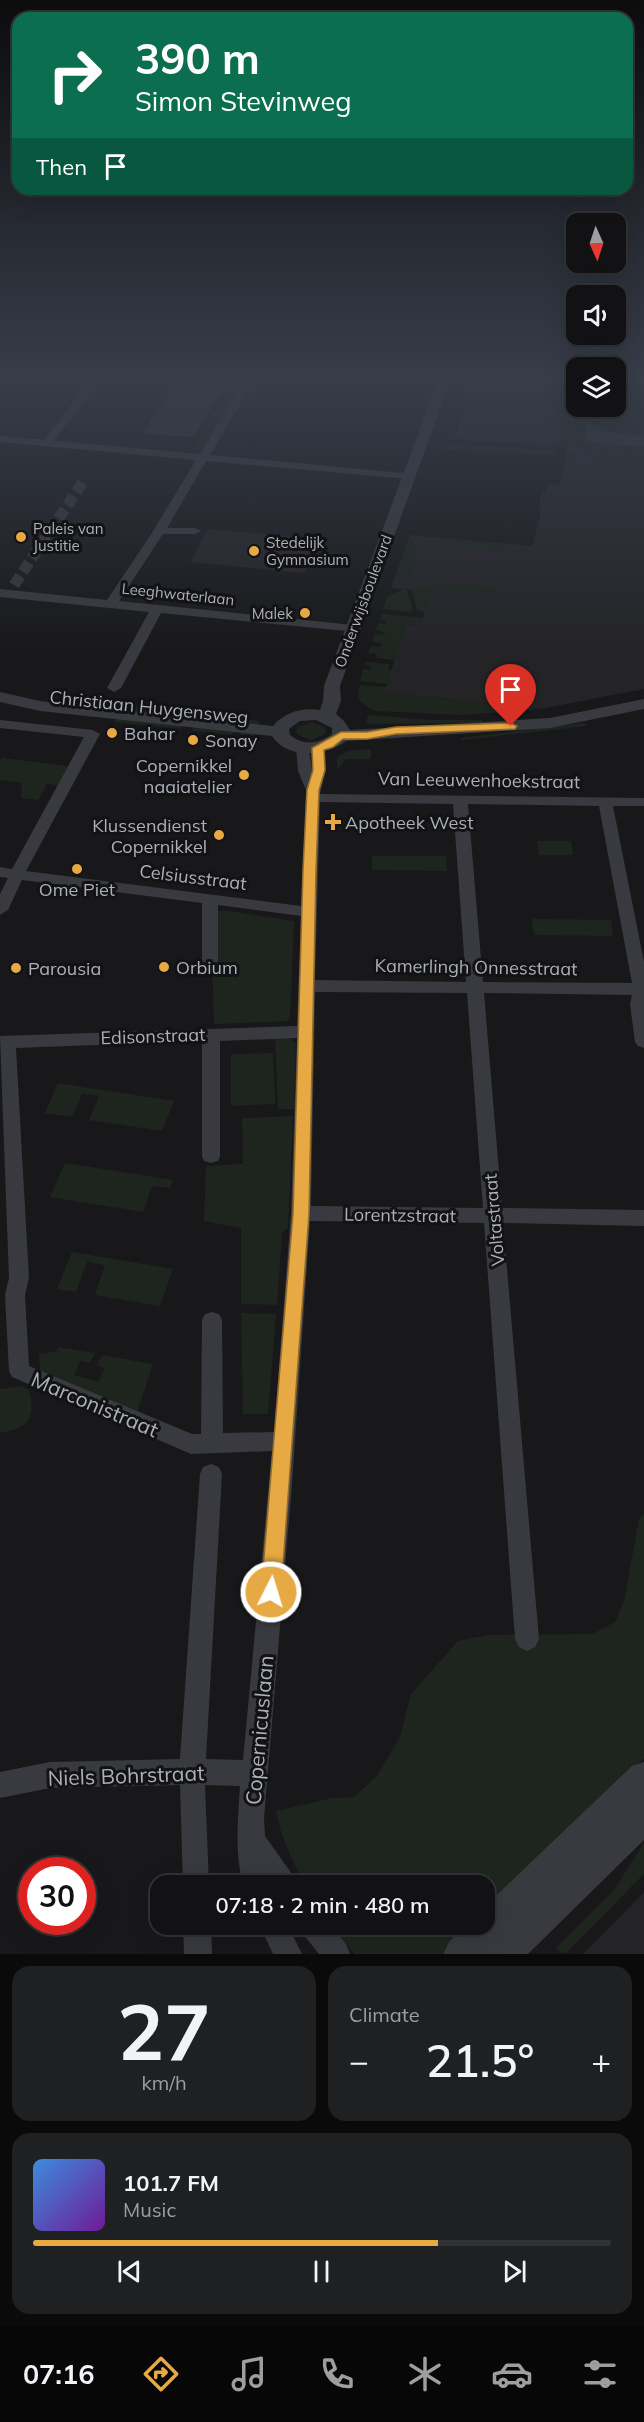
<!DOCTYPE html>
<html lang="en">
<head>
<meta charset="utf-8">
<style>
	:root { --surface:#121214; --page:#1f2022; --text:#f1f3f6; --muted:#9c9ea0; --line:#313234; --accent:#e6a944 }
	body { margin:0; font-family:Mulish,sans-serif; background:var(--page); color:var(--text); height:100vh; display:flex; flex-direction:column; font-size:22px; white-space:nowrap }
	* { box-sizing:border-box; margin:0 }
	p { font-size:20px; color:var(--muted) }
	.icon { flex:none; width:33px; height:33px; fill:none; stroke:currentColor; stroke-width:2; stroke-linecap:round; stroke-linejoin:round }
	.map { position:relative; height:1954px; overflow:hidden }
	.drawer { display:flex; flex-direction:column; gap:12px; padding:12px; background:#0a0a0b; flex:1 }
	.drawer>* { flex:none }
	.guide { position:absolute; left:12px; top:12px; width:621px; height:183px; border-radius:18px; box-shadow:0 6px 24px #0002,0 0 0 2px var(--line); background:#0b6e4f; color:#fff; overflow:hidden }
	.needle { width:39px; rotate:177deg }
	.controls { position:absolute; left:566px; top:213px; display:grid; gap:12px }
	.controls a { display:grid; place-items:center; width:60px; height:60px; border-radius:12px; background:var(--surface); box-shadow:0 6px 24px #0002,0 0 0 2px var(--line); font-size:30px }
	.speed { position:absolute; left:18px; top:1857px; display:flex; gap:12px; font-size:30px; font-weight:700; text-align:center }
	.speed>* { display:grid; place-content:center; width:78px; height:78px; border-radius:50%; background:var(--surface); box-shadow:0 6px 24px #0002,0 0 0 2px var(--line); line-height:1 }
	.speed .limit { border:9px solid #d22; background:#fff; color:#111 }
	.pin { position:absolute; display:grid; place-items:center; width:51px; height:51px; color:#fff; margin:-62px -26px; border-radius:50% 50% 50% 0; rotate:-45deg; box-shadow:0 0 6px #0007 }
	.pin .icon { rotate:45deg }
	.me { position:absolute; width:66px; margin:-33px; rotate:5deg; stroke-linejoin:round; filter:drop-shadow(0 0 4px #0008) }
	.turn { display:flex; align-items:center; gap:21px; height:126px; padding:0 24px; font-size:27px }
	.turn .icon { width:78px; height:78px; stroke-width:2.5 }
	.turn b { display:block; font-size:42px; line-height:51px }
	.then { display:flex; align-items:center; height:57px; padding:0 24px; background:#0003; gap:12px; font-size:22px }
	.big { font-size:45px; font-weight:600; line-height:1.1 }
	.drawer .widget { flex:1; display:flex; flex-direction:column; justify-content:center; gap:9px; min-width:0; padding:0 21px; border-radius:18px; background:var(--page) }
	.drawer .dial { align-items:center; gap:0 }
	.dial b { font-size:78px; line-height:1 }
	.song { display:flex; align-items:center; gap:18px }
	.cover { width:72px; height:72px; border-radius:9px; background:linear-gradient(135deg,hsl(210 70% 55%),hsl(280 70% 35%)) }
	.played { height:6px; border-radius:3px; background:linear-gradient(90deg,var(--accent) 70%,var(--line) 70%) }
	.keys { display:flex; justify-content:space-around; direction:ltr }
	.heat { display:flex; justify-content:space-between; align-items:center; font-size:33px; direction:ltr }
	.drawer .tiles { flex:1; display:grid; gap:12px; grid-template-columns:1fr 1fr }
	.widget:last-child { grid-column:span 2 }
	.trip { position:absolute; left:150px; top:1875px; width:345px; height:60px; border-radius:18px; background:var(--surface); box-shadow:0 6px 24px #0002,0 0 0 2px var(--line); font-weight:600; line-height:60px; text-align:center }
	.tab-bar { display:flex; height:96px; justify-content:space-around; align-items:center; background:#070708; color:var(--muted) }
	.tab-bar .icon { width:42px; height:42px }
	.tab-bar .active { color:var(--accent) }
	.tab-bar b { font-size:27px; color:var(--text) }
	.map>svg:first-child { display:block }
</style>
</head>
<body>
<div class="map">
<svg width="644" height="1954" viewBox="0 0 644 1954">
	<rect width="100%" height="100%" fill="#18181a"/>
	<path fill="#242427" d="M463 381H576V406H615V381H644L585 443 555 439 552 445 454 439 470 392 460 391Z
		M568 447 644 453V689L540 709 384 692 406 624 421 625 430 592 391 588 410 535 532 546 540 517V498L543 492H546L548 484 560 485Z
		M210 529 318 539 304 573 190 562 206 532Z
		M644 1892V1954H583Z"/>
	<path fill="#1e251f" d="M559 381H576V406H615V381H644V453L568 447 574 415 552 414Z
		M231 385H241L203 449H192Z
		M442 443 550 450 555 452V456L440 449Z
		M571 451 644 455V461L576 455V458L566 457V452Z
		M433 537 507 544 503 553 443 542Z
		M408 541 414 542 417 557 421 559 405 580 394 581Z
		M460 584 494 588 499 595 431 589 425 613 417 610 411 588Z
		M406 588 413 610 409 612 383 609 387 597Z
		M382 614 424 618 422 625 406 624 395 660 376 658 377 654 368 653 371 646 380 647 381 643 372 642 375 634 383 635 385 632 376 630 378 623 386 624 387 621 380 620Z
		M365 662 390 664 388 670 391 671 387 684 360 681 363 669 371 670 372 666 365 665Z
		M360 685 386 687 385 692 540 709 461 715 377 711 370 709 358 699Z
		M123 706 260 721 257 727 120 711Z
		M368 715 431 720H482L484 723 366 724Z
		M117 717 259 732 256 738 240 736V733L234 732 232 735 192 731 193 727 183 726 181 729 114 722Z
		M312 722 323 726 326 730 325 734 312 740 298 735 296 731 298 727Z
		M584 723 587 726 462 740 461 738Z
		M371 749V759H346L337 770V757L347 751Z
		M2 758 68 766 58 785 47 784 38 800 21 798 22 783 0 780V762Z
		M537 841H571L573 855H539Z
		M372 856H446L447 871 372 870Z
		M222 910 294 921 290 1018 288 1021 214 1024 212 958 216 912Z
		M532 919 611 920 613 936 534 935Z
		M275 1037 289 1038 296 1044 294 1109H278Z
		M273 1053 275 1104 231 1106V1054Z
		M58 1083 174 1101 162 1131 89 1120 99 1096 82 1094 72 1117 45 1113Z
		M293 1116 288 1228 282 1233 277 1305 241 1304V1228L204 1221 206 1166 243 1164 242 1118Z
		M65 1163 173 1180 170 1188 152 1186 143 1212 50 1197Z
		M72 1252 173 1269 160 1306 95 1295 105 1265 87 1262 76 1292 57 1289Z
		M241 1313 276 1314 268 1414H243Z
		M58 1347 95 1353 90 1363 80 1361 74 1375 98 1382 105 1368 97 1365 102 1355 153 1364 137 1412 40 1373 39 1354 58 1351Z
		M21 1386 29 1390C36 1418 29 1428 0 1433V1389Z
		M644 1514V1758L485 1913 484 1886 305 1885C293 1862 281 1838 276 1811L332 1798 354 1797 377 1776 400 1737 411 1694 458 1641 488 1635 592 1634 615 1622 624 1601 639 1519Z
		M644 1843V1874L567 1952 562 1953 556 1948 613 1891Z
		M331 1925H473L443 1954H354Z"/>
	<path fill="#2f373d" d="M178 381H228L194 436 185 437 143 433Z
		M587 422 614 433 644 436V446L585 443Z"/>
	<g fill="none" stroke-linecap="round" stroke-linejoin="round">
		<path stroke="#35363a" stroke-width="11" stroke-dasharray="11 5" stroke-linecap="butt" d="M14 585 83 482"/>
		<path fill="#393a3f" fill-rule="evenodd" d="M89 381H99L54 441 200 454 244 381H254L210 455 413 474V478L409 479 206 461 167 528H195L201 531 195 534H163L119 601 353 625 359 629 357 632 161 613 121 688 114 692 107 688 149 612 0 597V589L107 600 150 536 196 460 0 442V436L44 440Z
			M0 720 93 730 100 734 26 871 301 906 306 790 298 771 296 748 298 745H308L312 769 311 748 318 744 325 748 326 770 320 794 644 798V806H613L644 962V1048L638 1046 635 1042 630 1004 632 995 484 993 502 1208 644 1210V1226L503 1223 539 1639 535 1647 527 1651 519 1647 515 1639 484 1223 310 1221 292 1484 264 1818 265 1836 294 1877 298 1886H244C234 1856 238 1817 240 1786L205 1785 209 1886H183L180 1785 50 1788 0 1798V1772L50 1762 180 1759 200 1474 203 1467 211 1464 219 1467 222 1474 206 1759 243 1760 272 1451 191 1454 12 1377 9 1371 5 1295 9 1278 0 1036 297 1026 301 916 218 905V960L216 964H204L202 960V903L22 880 8 910 0 915V894L8 878 0 877V867L12 869 84 737 0 728ZM320 802 453 804 466 982 315 980ZM468 804 599 806 632 983 483 982ZM315 992 467 993 483 1208 311 1206ZM297 1038 291 1213 274 1432 223 1433 222 1320 219 1314 212 1312 205 1314 202 1320 201 1434H192L29 1366 25 1295 29 1278 16 1048 202 1041V1156L204 1161 211 1163 218 1161 220 1156V1041Z
			M183 1924H211L212 1954H184Z
			M259 1924H287L302 1954H273Z
			M300 1924H330L346 1944 350 1954H319L303 1934Z"/>
		<path fill="#393a3f" fill-rule="evenodd" d="M438 381H450L340 686 341 701 336 714 344 721 350 730 550 718 644 699V709L550 728 346 741C327 756 287 760 272 736L40 711 0 702V692L40 701 273 726C284 712 303 707 320 710L323 701 324 686ZM316 720 332 728V734C319 744 303 746 290 735L289 729 300 721Z
			M644 1762V1840L528 1954H443L449 1942 467 1924H484V1907L632 1766Z"/>
	</g>
	<linearGradient id="sky" x2="0" y2="1"><stop stop-color="#0d0d0e"/><stop offset="0.58" stop-color="#373d49"/><stop offset="1" stop-color="#373d49" stop-opacity="0"/></linearGradient>
	<rect width="644" height="655" fill="url(#sky)"/>
	<path fill="#e6a944" stroke="#966e2c" stroke-width="1.5" d="M511 723 517 726 515 729 396 734 367 739H343L333 747 324 750 325 770 319 790 316 871 309 1214 281 1592 278 1598 271 1601 264 1598 261 1592 293 1214 303 871 307 790 313 770 312 748 341 732H367L396 727Z"/>
	<g fill="#e6a944" stroke="#131315" stroke-width="2">
		<circle cx="21" cy="537" r="6"/>
		<circle cx="254" cy="551" r="6"/>
		<circle cx="305" cy="613" r="6"/>
		<circle cx="112" cy="733" r="6"/>
		<circle cx="193" cy="740" r="6"/>
		<circle cx="244" cy="775" r="6"/>
		<path d="M330 813h6v6h6v6h-6v6h-6v-6h-6v-6h6z"/>
		<circle cx="219" cy="835" r="6"/>
		<circle cx="77" cy="869" r="6"/>
		<circle cx="164" cy="967" r="6"/>
		<circle cx="16" cy="968" r="6"/>
	</g>
	<g text-anchor="middle" dominant-baseline="central" stroke-width="6" stroke-linejoin="round" paint-order="stroke">
		<g font-size="15" fill="#abb0b9" stroke="#131315" text-anchor="start">
			<text x="33" y="528">Paleis van<tspan x="33" dy="17">Justitie</tspan></text>
			<text x="266" y="542">Stedelijk<tspan x="266" dy="17">Gymnasium</tspan></text>
			<text x="293" y="613" text-anchor="end">Malek</text>
		</g>
		<g font-size="15" fill="#abb0b9" stroke="#131315">
			<text transform="translate(178 594) rotate(6)">Leeghwaterlaan</text>
			<text transform="translate(363 601) rotate(-70)">Onderwijsboulevard</text>
		</g>
		<g font-size="18" fill="#abb0b9" stroke="#131315">
			<text transform="translate(149 707) rotate(6)">Christiaan Huygensweg</text>
			<text transform="translate(479 780) rotate(1)">Van Leeuwenhoekstraat</text>
			<text transform="translate(193 877) rotate(7)">Celsiusstraat</text>
			<text transform="translate(476 967) rotate(1)">Kamerlingh Onnesstraat</text>
			<text transform="translate(153 1036) rotate(-2)">Edisonstraat</text>
			<text transform="translate(400 1215) rotate(1)">Lorentzstraat</text>
			<text transform="translate(494 1220) rotate(-95)">Voltastraat</text>
		</g>
		<g font-size="18" fill="#abb0b9" stroke="#131315" text-anchor="start">
			<text x="124" y="733">Bahar</text>
			<text x="205" y="740">Sonay</text>
			<text x="232" y="765" text-anchor="end">Copernikkel<tspan x="232" dy="21">naaiatelier</tspan></text>
			<text x="345" y="822">Apotheek West</text>
			<text x="207" y="825" text-anchor="end">Klussendienst<tspan x="207" dy="21">Copernikkel</tspan></text>
			<text x="77" y="889" text-anchor="middle">Ome Piet</text>
			<text x="176" y="967">Orbium</text>
			<text x="28" y="968">Parousia</text>
		</g>
		<g font-size="21" fill="#abb0b9" stroke="#131315">
			<text transform="translate(95 1404) rotate(23)">Marconistraat</text>
			<text transform="translate(259 1730) rotate(-85)">Copernicuslaan</text>
			<text transform="translate(126 1775) rotate(-2)">Niels Bohrstraat</text>
		</g>
	</g>
</svg>
<div class="controls">
<a><svg class="needle" viewBox="-14 -14 28 28"><path d="M0-13l5 13h-10z" fill="#e53935"/><path d="M0 13l5-13h-10z" fill="#9c9ea0"/></svg></a>
<a><svg class="icon" aria-label="sound" viewBox="0 0 24 24"><path d="M4 9h4l5-4v14l-5-4H4zM17 9q2 3 0 6"/></svg></a>
<a><svg class="icon" aria-label="layers" viewBox="0 0 24 24"><path d="M12 4l9 5-9 5-9-5zM3 14l9 5 9-5"/></svg></a>
</div>
<div class="speed"><div class="limit">30</div></div>
<div class="pin" style="left:511px;top:726px;background:#d93025"><svg class="icon" aria-label="arrive" viewBox="0 0 24 24"><path d="M6 21V4h12l-3 4 3 4H6"/></svg></div>
<svg class="me" style="left:271px;top:1592px" viewBox="-20 -20 40 40"><circle r="17" fill="#e6a944" stroke="#fff" stroke-width="3"/><path d="M0-11L8 9 0 5-8 9z" fill="#fff"/></svg>
<div class="trip">07:18 · 2 min · 480 m</div>
<div class="guide">
<div class="turn"><svg class="icon" aria-label="right" viewBox="0 0 24 24"><path d="M7 20v-9h11M14 6l5 5-5 5"/></svg><div><b>390 m</b>Simon Stevinweg</div></div>
<div class="then">Then<svg class="icon" aria-label="arrive" viewBox="0 0 24 24"><path d="M6 21V4h12l-3 4 3 4H6"/></svg></div>
</div>
</div>
<section class="drawer">
<div class="tiles">
<div class="widget dial"><b>27</b><p>km/h</p></div>
<div class="widget"><p>Climate</p>
<div class="heat"><a>−</a><b class="big">21.5°</b><a>+</a></div>
</div>
<div class="widget">
<div class="song"><i class="cover"></i><div><b>101.7 FM</b><p>Music</p></div></div>
<div class="played"></div>
<div class="keys"><svg class="icon" aria-label="previous" viewBox="0 0 24 24"><path d="M18 5L8 12l10 7zM5 5v14"/></svg><svg class="icon" aria-label="pause" viewBox="0 0 24 24"><path d="M8 5v14M16 5v14"/></svg><svg class="icon" aria-label="next" viewBox="0 0 24 24"><path d="M6 5l10 7-10 7zM19 5v14"/></svg></div>
</div>
</div>
</section>
<nav class="tab-bar">
<b>07:16</b>
<svg class="icon active" aria-label="directions" viewBox="0 0 24 24"><path d="M12 3l9 9-9 9-9-9zM9 14v-3h6M13 9l2 2-2 2"/></svg>
<svg class="icon" aria-label="music" viewBox="0 0 24 24"><path d="M9 18V5l10-2v13"/><circle cx="6" cy="18" r="3"/><circle cx="16" cy="16" r="3"/></svg>
<svg class="icon" aria-label="phone" viewBox="0 0 24 24"><path d="M5 4h4l2 5-3 2q2 4 5 5l2-3 5 2v4C11 20 4 13 5 4z"/></svg>
<svg class="icon" aria-label="climate" viewBox="0 0 24 24"><path d="M12 3v18M4 7l16 10M4 17L20 7"/></svg>
<svg class="icon" aria-label="car" viewBox="0 0 24 24"><path d="M5 17H2v-5l4-1 3-4h7l3 4 3 1v5h-3M9 17h6M6 11h13"/><circle cx="7" cy="17" r="2"/><circle cx="17" cy="17" r="2"/></svg>
<svg class="icon" aria-label="filters" viewBox="0 0 24 24"><path d="M4 7h16M4 17h16"/><circle cx="9" cy="7" r="2"/><circle cx="15" cy="17" r="2"/></svg>
</nav>
</body>
</html>
